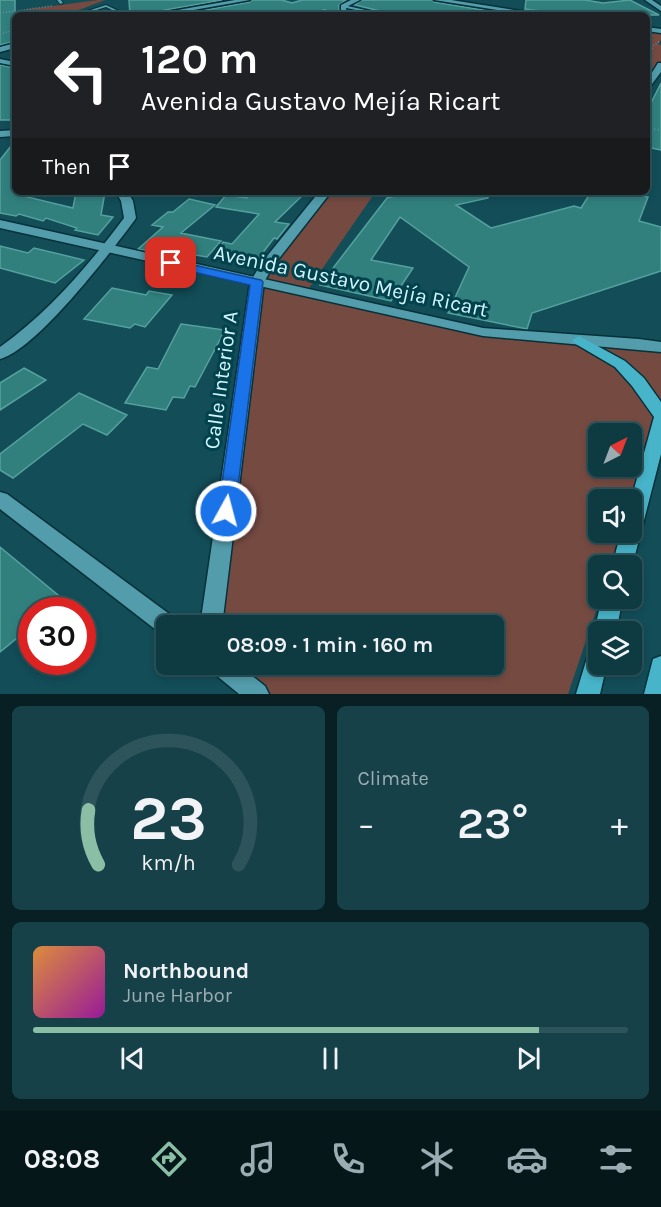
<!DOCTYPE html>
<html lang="en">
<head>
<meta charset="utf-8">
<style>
	:root { --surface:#0e3a42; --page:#174149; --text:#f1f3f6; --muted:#9badb2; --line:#2e545b; --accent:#8abfa5 }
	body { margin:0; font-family:Karla,sans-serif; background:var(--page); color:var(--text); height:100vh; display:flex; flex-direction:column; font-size:22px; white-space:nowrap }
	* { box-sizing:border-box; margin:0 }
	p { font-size:20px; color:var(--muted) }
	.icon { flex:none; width:33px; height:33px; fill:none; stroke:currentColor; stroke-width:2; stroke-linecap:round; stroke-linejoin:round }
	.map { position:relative; height:694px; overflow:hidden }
	.panel { display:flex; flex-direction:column; gap:12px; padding:12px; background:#082024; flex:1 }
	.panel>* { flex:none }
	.banner { position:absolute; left:12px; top:12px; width:638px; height:183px; border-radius:9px; box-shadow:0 3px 9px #0003,0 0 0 2px var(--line); background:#202124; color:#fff; overflow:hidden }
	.needle { width:39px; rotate:42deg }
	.buttons { position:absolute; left:588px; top:423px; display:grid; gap:12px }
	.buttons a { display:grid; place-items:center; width:54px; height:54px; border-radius:9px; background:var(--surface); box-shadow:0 3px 9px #0003,0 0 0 2px var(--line); font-size:30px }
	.speed { position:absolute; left:18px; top:597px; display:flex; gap:12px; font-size:30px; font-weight:700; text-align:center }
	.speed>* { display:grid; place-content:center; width:78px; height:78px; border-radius:50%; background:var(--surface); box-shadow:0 3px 9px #0003,0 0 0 2px var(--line); line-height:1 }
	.speed .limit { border:9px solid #d22; background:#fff; color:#111 }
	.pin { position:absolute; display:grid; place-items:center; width:51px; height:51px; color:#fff; margin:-26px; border-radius:12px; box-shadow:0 3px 9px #0006 }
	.me { position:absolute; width:66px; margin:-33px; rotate:7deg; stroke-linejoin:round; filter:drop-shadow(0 0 4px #0008) }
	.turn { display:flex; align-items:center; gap:21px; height:126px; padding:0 30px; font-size:27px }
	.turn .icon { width:78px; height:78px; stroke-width:2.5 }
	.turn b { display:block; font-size:42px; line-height:51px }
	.then { display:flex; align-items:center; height:57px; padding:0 30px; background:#0003; gap:12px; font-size:22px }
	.big { font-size:45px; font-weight:600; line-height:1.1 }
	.panel .widget { flex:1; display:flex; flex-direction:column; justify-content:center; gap:9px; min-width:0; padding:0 21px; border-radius:9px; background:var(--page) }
	.panel .dial { align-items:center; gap:0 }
	.dial svg { height:156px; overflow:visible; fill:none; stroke:var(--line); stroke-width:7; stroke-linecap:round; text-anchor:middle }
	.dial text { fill:var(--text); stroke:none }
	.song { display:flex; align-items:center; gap:18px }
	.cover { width:72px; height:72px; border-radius:9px; background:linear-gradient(135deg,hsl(30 70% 55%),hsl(300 70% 35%)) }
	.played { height:6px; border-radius:3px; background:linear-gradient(90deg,var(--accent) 85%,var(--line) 85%) }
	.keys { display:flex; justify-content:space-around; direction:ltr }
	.heat { display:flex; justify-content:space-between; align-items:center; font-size:33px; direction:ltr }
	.panel .tiles { flex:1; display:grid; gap:12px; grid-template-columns:1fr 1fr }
	.widget:last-child { grid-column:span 2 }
	.trip { position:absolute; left:156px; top:615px; width:348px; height:60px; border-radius:9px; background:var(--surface); box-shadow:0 3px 9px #0003,0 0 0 2px var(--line); font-weight:600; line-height:60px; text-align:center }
	.dock { display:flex; height:96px; justify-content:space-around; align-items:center; background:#06171a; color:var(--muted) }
	.dock .icon { width:42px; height:42px }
	.dock .current { color:var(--accent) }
	.dock b { font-size:27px; color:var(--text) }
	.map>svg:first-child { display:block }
</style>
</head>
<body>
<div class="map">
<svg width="661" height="694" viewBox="0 0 661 694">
	<rect width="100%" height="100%" fill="#124d58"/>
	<path fill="#754a41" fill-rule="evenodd" d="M98 0H105L66 15 0 13Z
		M647 31 661 33V40L658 44 661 45V64L652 77 647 76Z
		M327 192H391L372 197 307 291 483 332 661 348V413L632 500H598V532L621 533 611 565 598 566 600 599 568 694H265L221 665 494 664V626H211L261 283ZM598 434H632V466H598Z"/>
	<path fill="#31807e" stroke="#55a19f" stroke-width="1.5" d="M0 0H15V41L0 45Z
		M129 0H222L149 13 147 15H130Z
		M252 0H282L292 3 302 0H346L339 5V15H329L326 10H323L321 15H178L250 2Z
		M362 0H432L434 2 495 12V15H388L384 12 355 5Z
		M526 0H585L603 3 630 0 659 15H569L525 9Z
		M0 65 15 68V120H0Z
		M661 83V150L646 147V113Z
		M15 141V194L73 208 76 192H105L101 215 113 217 98 235 75 230 77 228 46 218 43 221 19 214 16 216 0 213V160Z
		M250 192H306L275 222 289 224 277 239 274 238 252 267 214 258 223 242 232 244 259 214 216 207 226 195 247 198Z
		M411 192H487L488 198 456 205 491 228 574 206 581 208 591 192H623L648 197 639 221 661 227V271L532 313 527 329 448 313 469 267 400 217 371 260 413 268 391 301 320 285 387 198Z
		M189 199 215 205 181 233 221 241 207 257 177 252 173 256 138 249 163 227 152 225 168 212H173Z
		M0 246 28 253 34 248 84 260 55 283 0 268Z
		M112 288 146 295 149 291 172 295 145 327 135 324 130 328 84 319Z
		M181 324 225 330 195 387 190 386 184 398 173 397 166 410 125 403 147 367 158 369Z
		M24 368 46 380 0 410V383Z
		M79 393 127 415 107 435 83 424 13 478 0 470V454Z
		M0 547 64 600 51 610H32V626L0 652Z"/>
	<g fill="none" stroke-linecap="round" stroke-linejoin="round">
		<g stroke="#073139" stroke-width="2">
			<path id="lane" d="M57 0H61L63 3 60 4Z
				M106 5 127 15H122L106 7 81 15H75Z
				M343 5 384 14 386 15H379L342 7Z
				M324 12H326L327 15H323Z"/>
		</g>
		<g stroke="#073139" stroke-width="3">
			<path id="street" d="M351 0H360L346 7 347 15H341V5Z
				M434 0H451L547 15H529Z
				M645 0H652L661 6V11Z
				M646 27 661 29V33L646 31Z
				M0 59 15 62V66L0 63Z
				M658 63H661V72L646 92V82Z
				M15 130V136L0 137V131Z
				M116 192H128L133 201 136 218 134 221C110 253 37 349 0 359V347C49 312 88 266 124 218L121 201Z
				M319 192H331L274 265 264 282 222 626H200L250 282 263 261Z
				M0 492 7 494 176 619 179 626H166V635L160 633 0 509Z
				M208 664H237L265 686 269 694H239L211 671Z"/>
		</g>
		<g stroke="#073139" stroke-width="3">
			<path id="secondary" d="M235 0H250L165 15H149Z
				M15 43V48L0 52V47Z
				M0 220 483 328 639 339 661 342V352L483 336 0 228Z"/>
		</g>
		<g stroke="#073139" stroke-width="3">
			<path id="primary" d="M579 336 625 361 644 378 661 402V454L632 567V566H612L621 532H632L631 500 654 417 632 386 615 367 574 343 572 340Z
				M602 598H623L616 632H598V639L594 632Z
				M598 645V664H607L600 694H576L590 648Z
				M661 656V694H644L653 659Z"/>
		</g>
		<path stroke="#62939d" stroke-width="1.5" stroke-dasharray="1 2" stroke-linecap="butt" d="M0 13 52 6
			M0 34 15 30
			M646 59 654 45 660 41"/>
		<path stroke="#62939d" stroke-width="2" stroke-dasharray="1 3" stroke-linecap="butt" d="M646 128 661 130
			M338 196 351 192"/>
		<use href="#lane" fill="#539cab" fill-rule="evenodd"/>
		<use href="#street" fill="#539cab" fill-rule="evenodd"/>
		<use href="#secondary" fill="#539cab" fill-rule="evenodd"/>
		<use href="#primary" fill="#47b4c9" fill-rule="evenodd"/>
	</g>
	<path fill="#1a73e8" stroke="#114b97" stroke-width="1.5" d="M171 260 261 280 263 282 235 511 232 516 226 518 220 516 218 511 250 285 167 266 165 263Z"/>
	<g text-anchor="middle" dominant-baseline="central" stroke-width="6" stroke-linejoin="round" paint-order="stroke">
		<g font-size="21" fill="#d2f5fd" stroke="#01424d">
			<text transform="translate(351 281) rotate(12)">Avenida Gustavo Mejía Ricart</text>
			<text transform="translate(221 380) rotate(-82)">Calle Interior A</text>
		</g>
	</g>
</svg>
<div class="buttons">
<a><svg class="needle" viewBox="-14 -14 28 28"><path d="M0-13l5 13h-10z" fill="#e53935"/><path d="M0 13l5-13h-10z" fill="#9badb2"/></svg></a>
<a><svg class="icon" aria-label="sound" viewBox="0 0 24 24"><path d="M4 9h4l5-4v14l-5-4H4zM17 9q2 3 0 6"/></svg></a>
<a><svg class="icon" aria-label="search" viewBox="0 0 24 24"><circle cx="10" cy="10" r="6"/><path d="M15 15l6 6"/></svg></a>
<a><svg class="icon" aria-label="layers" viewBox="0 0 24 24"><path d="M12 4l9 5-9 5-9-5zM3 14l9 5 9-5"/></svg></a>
</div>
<div class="speed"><div class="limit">30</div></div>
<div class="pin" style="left:171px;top:263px;background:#d93025"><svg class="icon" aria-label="arrive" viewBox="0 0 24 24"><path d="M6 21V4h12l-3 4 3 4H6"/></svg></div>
<svg class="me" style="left:226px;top:511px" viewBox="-20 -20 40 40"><circle r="17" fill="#1a73e8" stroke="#fff" stroke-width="3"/><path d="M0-11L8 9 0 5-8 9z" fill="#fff"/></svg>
<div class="trip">08:09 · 1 min · 160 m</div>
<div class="banner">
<div class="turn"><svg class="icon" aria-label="left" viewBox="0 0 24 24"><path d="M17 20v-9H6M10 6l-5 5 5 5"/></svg><div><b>120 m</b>Avenida Gustavo Mejía Ricart</div></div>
<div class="then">Then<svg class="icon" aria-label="arrive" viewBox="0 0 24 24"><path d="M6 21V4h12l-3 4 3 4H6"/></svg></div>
</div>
</div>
<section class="panel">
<div class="tiles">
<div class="widget dial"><svg viewBox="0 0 100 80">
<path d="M14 69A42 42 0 1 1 86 69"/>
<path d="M14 69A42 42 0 0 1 9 41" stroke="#8abfa5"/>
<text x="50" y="56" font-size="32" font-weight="700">23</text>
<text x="50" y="72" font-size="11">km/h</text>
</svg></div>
<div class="widget"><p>Climate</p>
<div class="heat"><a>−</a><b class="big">23°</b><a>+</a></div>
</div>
<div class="widget">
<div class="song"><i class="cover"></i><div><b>Northbound</b><p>June Harbor</p></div></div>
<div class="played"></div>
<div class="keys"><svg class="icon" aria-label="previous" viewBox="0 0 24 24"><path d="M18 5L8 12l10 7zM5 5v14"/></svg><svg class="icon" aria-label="pause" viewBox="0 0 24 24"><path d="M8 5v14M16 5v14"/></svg><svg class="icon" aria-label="next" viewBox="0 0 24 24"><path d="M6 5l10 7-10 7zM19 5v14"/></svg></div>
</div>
</div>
</section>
<nav class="dock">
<b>08:08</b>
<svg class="icon current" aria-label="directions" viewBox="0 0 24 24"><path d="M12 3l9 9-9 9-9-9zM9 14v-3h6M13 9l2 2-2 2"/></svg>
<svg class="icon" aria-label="music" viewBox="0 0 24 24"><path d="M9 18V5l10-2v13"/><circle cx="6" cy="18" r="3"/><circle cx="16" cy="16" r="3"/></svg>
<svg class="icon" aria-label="phone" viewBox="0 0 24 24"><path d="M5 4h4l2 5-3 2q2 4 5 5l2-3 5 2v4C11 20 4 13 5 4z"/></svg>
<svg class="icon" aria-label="climate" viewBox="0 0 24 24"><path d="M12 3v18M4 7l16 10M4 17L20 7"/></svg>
<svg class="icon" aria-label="car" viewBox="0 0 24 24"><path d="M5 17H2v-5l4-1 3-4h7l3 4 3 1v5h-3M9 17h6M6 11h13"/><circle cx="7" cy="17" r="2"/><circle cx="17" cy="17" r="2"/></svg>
<svg class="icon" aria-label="filters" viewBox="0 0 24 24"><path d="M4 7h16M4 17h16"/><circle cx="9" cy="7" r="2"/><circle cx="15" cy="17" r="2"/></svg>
</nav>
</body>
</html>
